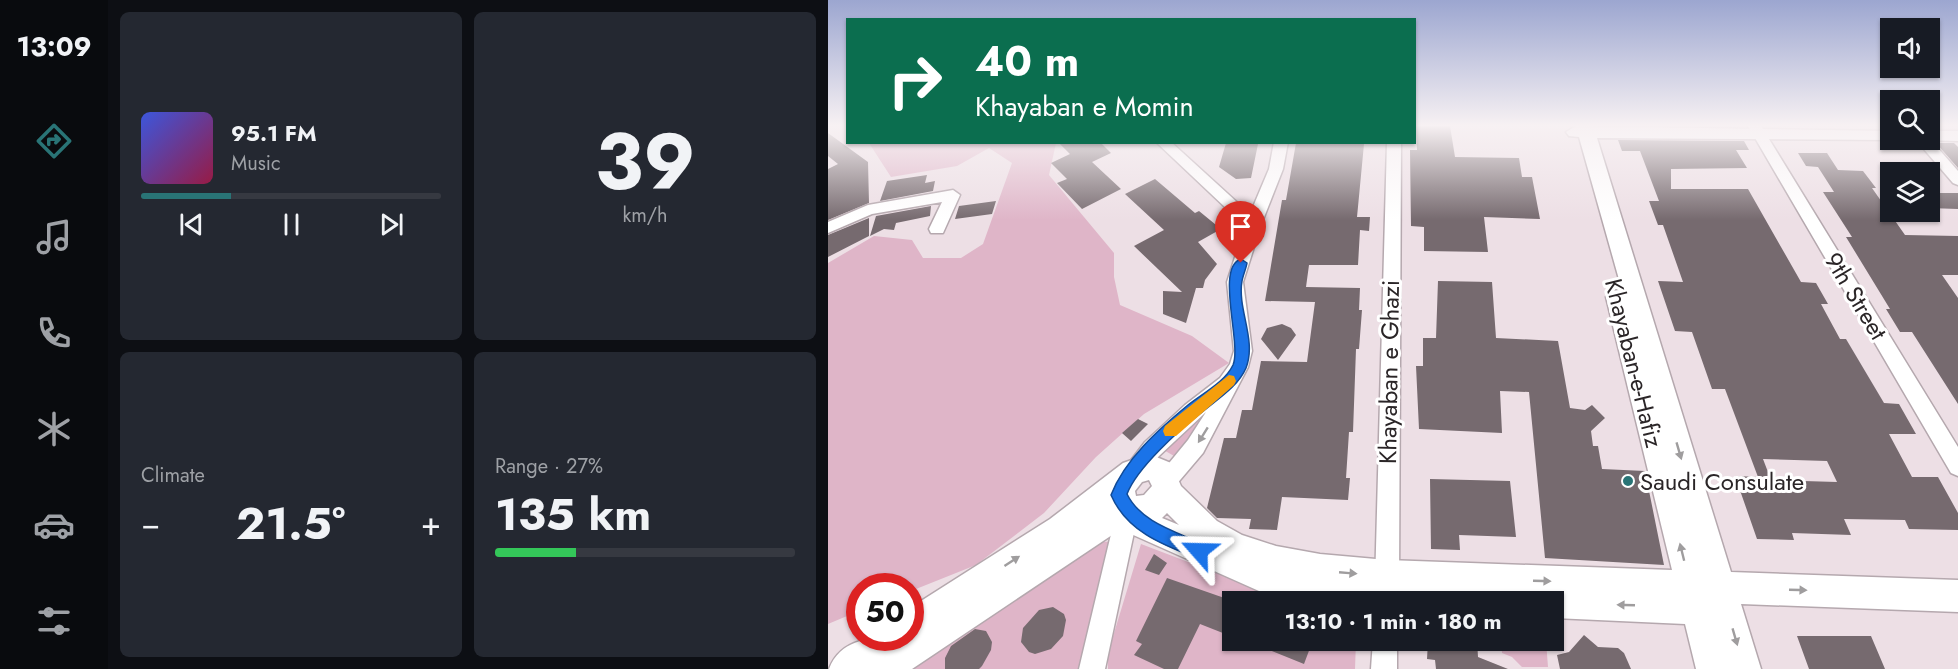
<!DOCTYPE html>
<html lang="en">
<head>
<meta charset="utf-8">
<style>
	:root { --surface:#171b24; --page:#242831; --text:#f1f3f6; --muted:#9ea1a6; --line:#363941; --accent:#297476 }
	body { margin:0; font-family:Jost,sans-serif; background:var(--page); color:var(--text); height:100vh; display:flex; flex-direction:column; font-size:22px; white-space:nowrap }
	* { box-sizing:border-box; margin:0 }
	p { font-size:20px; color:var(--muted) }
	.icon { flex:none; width:33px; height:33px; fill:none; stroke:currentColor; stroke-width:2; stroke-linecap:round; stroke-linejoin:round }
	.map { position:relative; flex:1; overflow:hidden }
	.sheet { display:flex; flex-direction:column; gap:12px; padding:12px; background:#0d0f14; width:720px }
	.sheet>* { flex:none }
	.banner { position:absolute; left:18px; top:18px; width:570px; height:126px; border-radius:0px; box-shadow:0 2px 4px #0004; background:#0b6e4f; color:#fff; overflow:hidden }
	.tools { position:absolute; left:1052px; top:18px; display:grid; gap:12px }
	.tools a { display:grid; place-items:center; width:60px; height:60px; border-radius:0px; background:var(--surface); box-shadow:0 2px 4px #0004; font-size:30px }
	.speed { position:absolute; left:18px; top:573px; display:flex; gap:12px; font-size:30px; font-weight:700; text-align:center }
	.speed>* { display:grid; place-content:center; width:78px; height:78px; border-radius:50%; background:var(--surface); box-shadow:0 2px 4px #0004; line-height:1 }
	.speed .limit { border:9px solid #d22; background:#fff; color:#111 }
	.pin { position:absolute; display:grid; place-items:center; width:51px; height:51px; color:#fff; margin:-62px -26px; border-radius:50% 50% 50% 0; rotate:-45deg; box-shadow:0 0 6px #0007 }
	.pin .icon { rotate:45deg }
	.me { position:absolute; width:66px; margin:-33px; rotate:295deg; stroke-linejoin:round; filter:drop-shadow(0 0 4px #0008) }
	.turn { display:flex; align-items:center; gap:21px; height:126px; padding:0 30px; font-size:27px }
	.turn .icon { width:78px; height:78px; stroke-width:2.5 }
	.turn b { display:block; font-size:42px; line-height:51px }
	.big { font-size:45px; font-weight:700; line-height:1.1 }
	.sheet .widget { flex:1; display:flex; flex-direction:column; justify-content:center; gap:9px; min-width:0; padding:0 21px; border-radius:9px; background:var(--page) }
	.sheet .dial { align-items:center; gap:0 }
	.dial b { font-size:78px; line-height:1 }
	.song { display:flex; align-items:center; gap:18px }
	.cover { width:72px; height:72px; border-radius:9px; background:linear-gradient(135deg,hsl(230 70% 55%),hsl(340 70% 35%)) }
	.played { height:6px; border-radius:3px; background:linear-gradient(90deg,var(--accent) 30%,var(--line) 30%) }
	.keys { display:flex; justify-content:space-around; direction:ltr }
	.heat { display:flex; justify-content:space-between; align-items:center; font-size:33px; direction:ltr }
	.charge { height:9px; border-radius:4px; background:linear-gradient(90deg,#34c759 27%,var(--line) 0) }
	.sheet .tiles { flex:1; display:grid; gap:12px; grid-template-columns:repeat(2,1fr) }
	.trip { position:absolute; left:394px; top:591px; width:342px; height:60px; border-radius:0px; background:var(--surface); box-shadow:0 2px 4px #0004; font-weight:700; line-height:60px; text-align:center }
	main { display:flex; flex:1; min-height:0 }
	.tab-bar { display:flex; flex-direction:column; width:108px; justify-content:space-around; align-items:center; background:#090b0e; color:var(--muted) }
	.tab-bar .icon { width:42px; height:42px }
	.tab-bar .current { color:var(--accent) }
	.tab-bar b { font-size:27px; color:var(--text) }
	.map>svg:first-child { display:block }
</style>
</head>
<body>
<main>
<nav class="tab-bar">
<b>13:09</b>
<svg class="icon current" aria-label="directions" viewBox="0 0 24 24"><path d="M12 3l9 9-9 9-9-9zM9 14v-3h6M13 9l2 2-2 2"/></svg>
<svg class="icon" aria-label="music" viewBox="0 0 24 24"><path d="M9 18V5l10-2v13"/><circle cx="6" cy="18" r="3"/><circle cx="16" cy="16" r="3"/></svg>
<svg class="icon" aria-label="phone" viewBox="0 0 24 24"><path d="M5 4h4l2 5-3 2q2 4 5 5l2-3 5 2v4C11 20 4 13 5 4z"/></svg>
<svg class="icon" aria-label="climate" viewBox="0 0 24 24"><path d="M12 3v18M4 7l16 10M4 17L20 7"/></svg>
<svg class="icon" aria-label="car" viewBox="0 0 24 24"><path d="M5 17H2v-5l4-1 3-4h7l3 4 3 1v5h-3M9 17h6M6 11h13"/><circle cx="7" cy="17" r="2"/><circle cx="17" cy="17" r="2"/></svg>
<svg class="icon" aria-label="filters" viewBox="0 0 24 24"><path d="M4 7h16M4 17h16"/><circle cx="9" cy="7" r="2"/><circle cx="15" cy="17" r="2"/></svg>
</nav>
<section class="sheet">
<div class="tiles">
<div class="widget">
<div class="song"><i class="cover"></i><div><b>95.1 FM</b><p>Music</p></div></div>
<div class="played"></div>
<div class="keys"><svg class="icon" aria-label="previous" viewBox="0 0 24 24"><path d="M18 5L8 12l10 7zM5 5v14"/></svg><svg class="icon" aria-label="pause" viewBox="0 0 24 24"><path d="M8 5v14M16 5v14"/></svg><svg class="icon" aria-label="next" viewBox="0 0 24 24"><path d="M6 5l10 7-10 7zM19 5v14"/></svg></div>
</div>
<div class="widget dial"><b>39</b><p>km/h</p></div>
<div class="widget"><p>Climate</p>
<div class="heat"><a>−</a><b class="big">21.5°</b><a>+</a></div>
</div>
<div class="widget"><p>Range · 27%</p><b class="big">135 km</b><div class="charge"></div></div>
</div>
</section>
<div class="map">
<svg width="1130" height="669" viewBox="0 0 1130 669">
	<rect width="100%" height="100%" fill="#eddfe5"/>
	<path fill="#dfb5c8" d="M41 143H228L221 175 286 253V277L292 305 364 336 401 363 316 414 268 457 216 513 148 565 83 591 82 586H32L31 611 0 624V263L46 236 84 240 95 258H133L155 244 184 163 161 148 129 166 63 177Z
		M385 404 355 461 332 448Z
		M289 541 256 669H82L262 543Z
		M313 544 462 601 405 602V640L528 641 527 669H280V653Z
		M673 641H718L720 667H694L684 657 674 653Z"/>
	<path fill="#766a6f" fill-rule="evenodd" d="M588 126H622L627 157 691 158 694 177H704L712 219 656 217 660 252 596 251V227L583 226 582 150H589Z
		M0 133 40 162 41 203 0 220V169L10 164 0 156Z
		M790 140 916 141 921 150H908L919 168 843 169V189H920L973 282 988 283 1000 304H993L1012 339H1018L1056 403 1071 404 1088 434H1061L1084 477H1110L1130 513V530L1081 529 1077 520 1016 519 1023 535 964 533 966 540 929 539 907 476 930 477 897 389H884L864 332 847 331 830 281 855 282 835 225H830L821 201H831L812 151H794ZM935 459 999 461 1009 482 943 480Z
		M230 142H272L283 153 264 162 293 189 254 209 229 183 239 179 223 163 242 154Z
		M398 143 430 144 423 178 408 179 391 167Z
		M468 143 536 144 529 217H542L541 231 532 230 530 265H481L478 287 532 288 531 310H534L531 349H528L525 432H521L518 478H522L520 500 454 497 449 530 421 529 423 519 389 518 379 508 396 438H408L414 410H424L433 361 479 362 487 302 437 301 454 200H458Z
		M1108 143H1126L1130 147V168Z
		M970 153H999L1010 170 1035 171 1048 188H1044L1077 235 1130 236V275H1114L1130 298V404L1084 332H1072L1058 309H1062L1018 237H1024L995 192H1006L990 167 978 166Z
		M99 175 97 183 107 181 105 191 52 201 59 181Z
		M327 179 367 213 371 211 393 229 370 242 389 264 377 280 375 288H368L358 323 335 314V291L354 292 306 246 336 230 297 194Z
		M1101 193H1130V209L1101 208Z
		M168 201 164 214 127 219 131 206Z
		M103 206 102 216 68 223 66 230 56 229 42 236 48 216Z
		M41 218V236L0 257V235Z
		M610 281 664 282 668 338 730 341 742 408 757 410 764 405 777 418 763 431 765 446H770L774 469 817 471 836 565 717 558 701 392 672 391 674 433 591 429 588 366H595V338H608Z
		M454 324 463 328 468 335 450 360 433 339 439 328Z
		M310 419 320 424 303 441 294 433Z
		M602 479 682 481 688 537 631 535 632 550 603 549Z
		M326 554 339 563 331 575 317 570Z
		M339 578 405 601V637L372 624 350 669H336L306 655 314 644 308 641Z
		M225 607 236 614 238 620 235 636 223 649 207 654 201 652 193 642 195 628 211 610Z
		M147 629 158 631 164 642 163 650 154 666 151 669H117V658L123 646Z
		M756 635 770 647 790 648 796 653 803 669H732L729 655 741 652Z
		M969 636H1043L1057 669H981Z
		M417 640H485L476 664Z
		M649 640 650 657 680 669H608L607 660 599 659 600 641Z"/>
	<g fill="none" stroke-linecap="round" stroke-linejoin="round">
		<g stroke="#b5a8ae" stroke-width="3">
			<path id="minor" d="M920 126H933L1130 447V476L1123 473Z
				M1101 138 1130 171V185L1125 183 1088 140Z
				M328 142H343L422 214 441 169 446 142H460L455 169 433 225 415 282 424 351 420 367 375 453 347 486 339 489 331 486 328 479 360 440 378 412 331 456 312 479 305 482 298 479 294 472 317 442 357 405 392 378 402 364 406 351 399 282 417 226Z
				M559 142H573L571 585 567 593 559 597 551 593 547 585Z
				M125 190 132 195 115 233H103L101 229 114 202 44 214 0 233V222L40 205Z
				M300 498 308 502 311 509 277 669H251L289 509 292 502Z
				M545 640H569V669H543Z"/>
		</g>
		<g stroke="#b5a8ae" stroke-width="3">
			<path id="major" d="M748 126 1062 131V140H1068L769 138 903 572 1130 580V612L913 604 933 669H868L857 624 726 618V602H469L440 595 303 534 296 527 84 669H1C15 634 51 638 82 638V608L222 519 295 463 321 454 343 463 353 486 389 521 414 535 448 546 492 554 559 560 844 570 778 297 781 291 794 290 751 137 741 136 738 132ZM321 480 324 486 316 495 308 496 307 491 314 482ZM339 513 351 525 334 518Z
				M1101 131H1130V141L1095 140H1101Z"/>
		</g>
		<use href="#minor" fill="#fff" fill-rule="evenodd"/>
		<use href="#major" fill="#fff" fill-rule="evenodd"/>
	</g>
	<defs><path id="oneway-solid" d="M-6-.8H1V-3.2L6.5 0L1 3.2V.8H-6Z" transform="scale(1.5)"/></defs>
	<g fill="#9f9d9e">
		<use href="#oneway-solid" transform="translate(375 435) rotate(122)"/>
		<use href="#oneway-solid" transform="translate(851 451) rotate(74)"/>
		<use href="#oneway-solid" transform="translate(854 552) rotate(-104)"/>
		<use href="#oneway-solid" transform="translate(184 561) rotate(-33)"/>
		<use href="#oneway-solid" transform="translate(520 573) rotate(5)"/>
		<use href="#oneway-solid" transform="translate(714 581) rotate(2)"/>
		<use href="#oneway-solid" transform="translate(970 590) rotate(2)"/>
		<use href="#oneway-solid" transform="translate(798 605) rotate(-178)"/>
		<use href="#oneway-solid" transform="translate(907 637) rotate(74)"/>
	</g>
	<linearGradient id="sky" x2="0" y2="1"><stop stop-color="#9ca6d0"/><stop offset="0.57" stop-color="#f7f1f3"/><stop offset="1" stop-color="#f7f1f3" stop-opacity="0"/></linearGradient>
	<rect width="1130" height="220" fill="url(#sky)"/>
	<path fill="#1a73e8" stroke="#114b97" stroke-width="1.5" d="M413 259 419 263C418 269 415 275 414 281 409 309 429 340 418 368 410 387 388 400 373 413 350 431 309 468 299 494 313 523 350 532 377 545L380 551 377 557 371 559C335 545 299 532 283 495 297 459 331 429 360 405 375 393 397 382 405 365 414 344 387 267 413 259Z"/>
	<path fill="#f59e0b" d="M401 375 406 376 408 381 406 385 348 436H337L335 431 337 426Z"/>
	<circle fill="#297476" stroke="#fff" stroke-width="2" cx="800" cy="481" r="6"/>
	<g text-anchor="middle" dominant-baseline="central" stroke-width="6" stroke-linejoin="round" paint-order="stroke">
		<g font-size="24" fill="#2a2527" stroke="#fff">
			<text transform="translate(1028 296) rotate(59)">9th Street</text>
			<text transform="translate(806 363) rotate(76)">Khayaban-e-Hafiz</text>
			<text transform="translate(561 372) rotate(-89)">Khayaban e Ghazi</text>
		</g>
		<g font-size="24" fill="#2a2527" stroke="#fff" text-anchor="start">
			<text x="812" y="481">Saudi Consulate</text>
		</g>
	</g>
</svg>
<div class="tools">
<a><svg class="icon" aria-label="sound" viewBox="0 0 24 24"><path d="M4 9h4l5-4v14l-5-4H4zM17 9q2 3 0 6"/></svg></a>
<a><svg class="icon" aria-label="search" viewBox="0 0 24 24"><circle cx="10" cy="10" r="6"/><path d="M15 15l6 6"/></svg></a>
<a><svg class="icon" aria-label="layers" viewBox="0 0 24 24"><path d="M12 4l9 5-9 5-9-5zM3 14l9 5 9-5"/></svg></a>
</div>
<div class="speed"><div class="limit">50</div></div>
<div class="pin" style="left:413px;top:263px;background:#d93025"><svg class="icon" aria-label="arrive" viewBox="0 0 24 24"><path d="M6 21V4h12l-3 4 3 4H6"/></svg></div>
<svg class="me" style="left:371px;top:551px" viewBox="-20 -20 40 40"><path d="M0-17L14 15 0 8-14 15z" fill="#1a73e8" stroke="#fff" stroke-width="4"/></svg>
<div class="trip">13:10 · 1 min · 180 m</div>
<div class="banner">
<div class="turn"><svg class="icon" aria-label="right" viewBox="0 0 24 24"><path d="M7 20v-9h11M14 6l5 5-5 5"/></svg><div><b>40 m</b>Khayaban e Momin</div></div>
</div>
</div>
</main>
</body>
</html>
